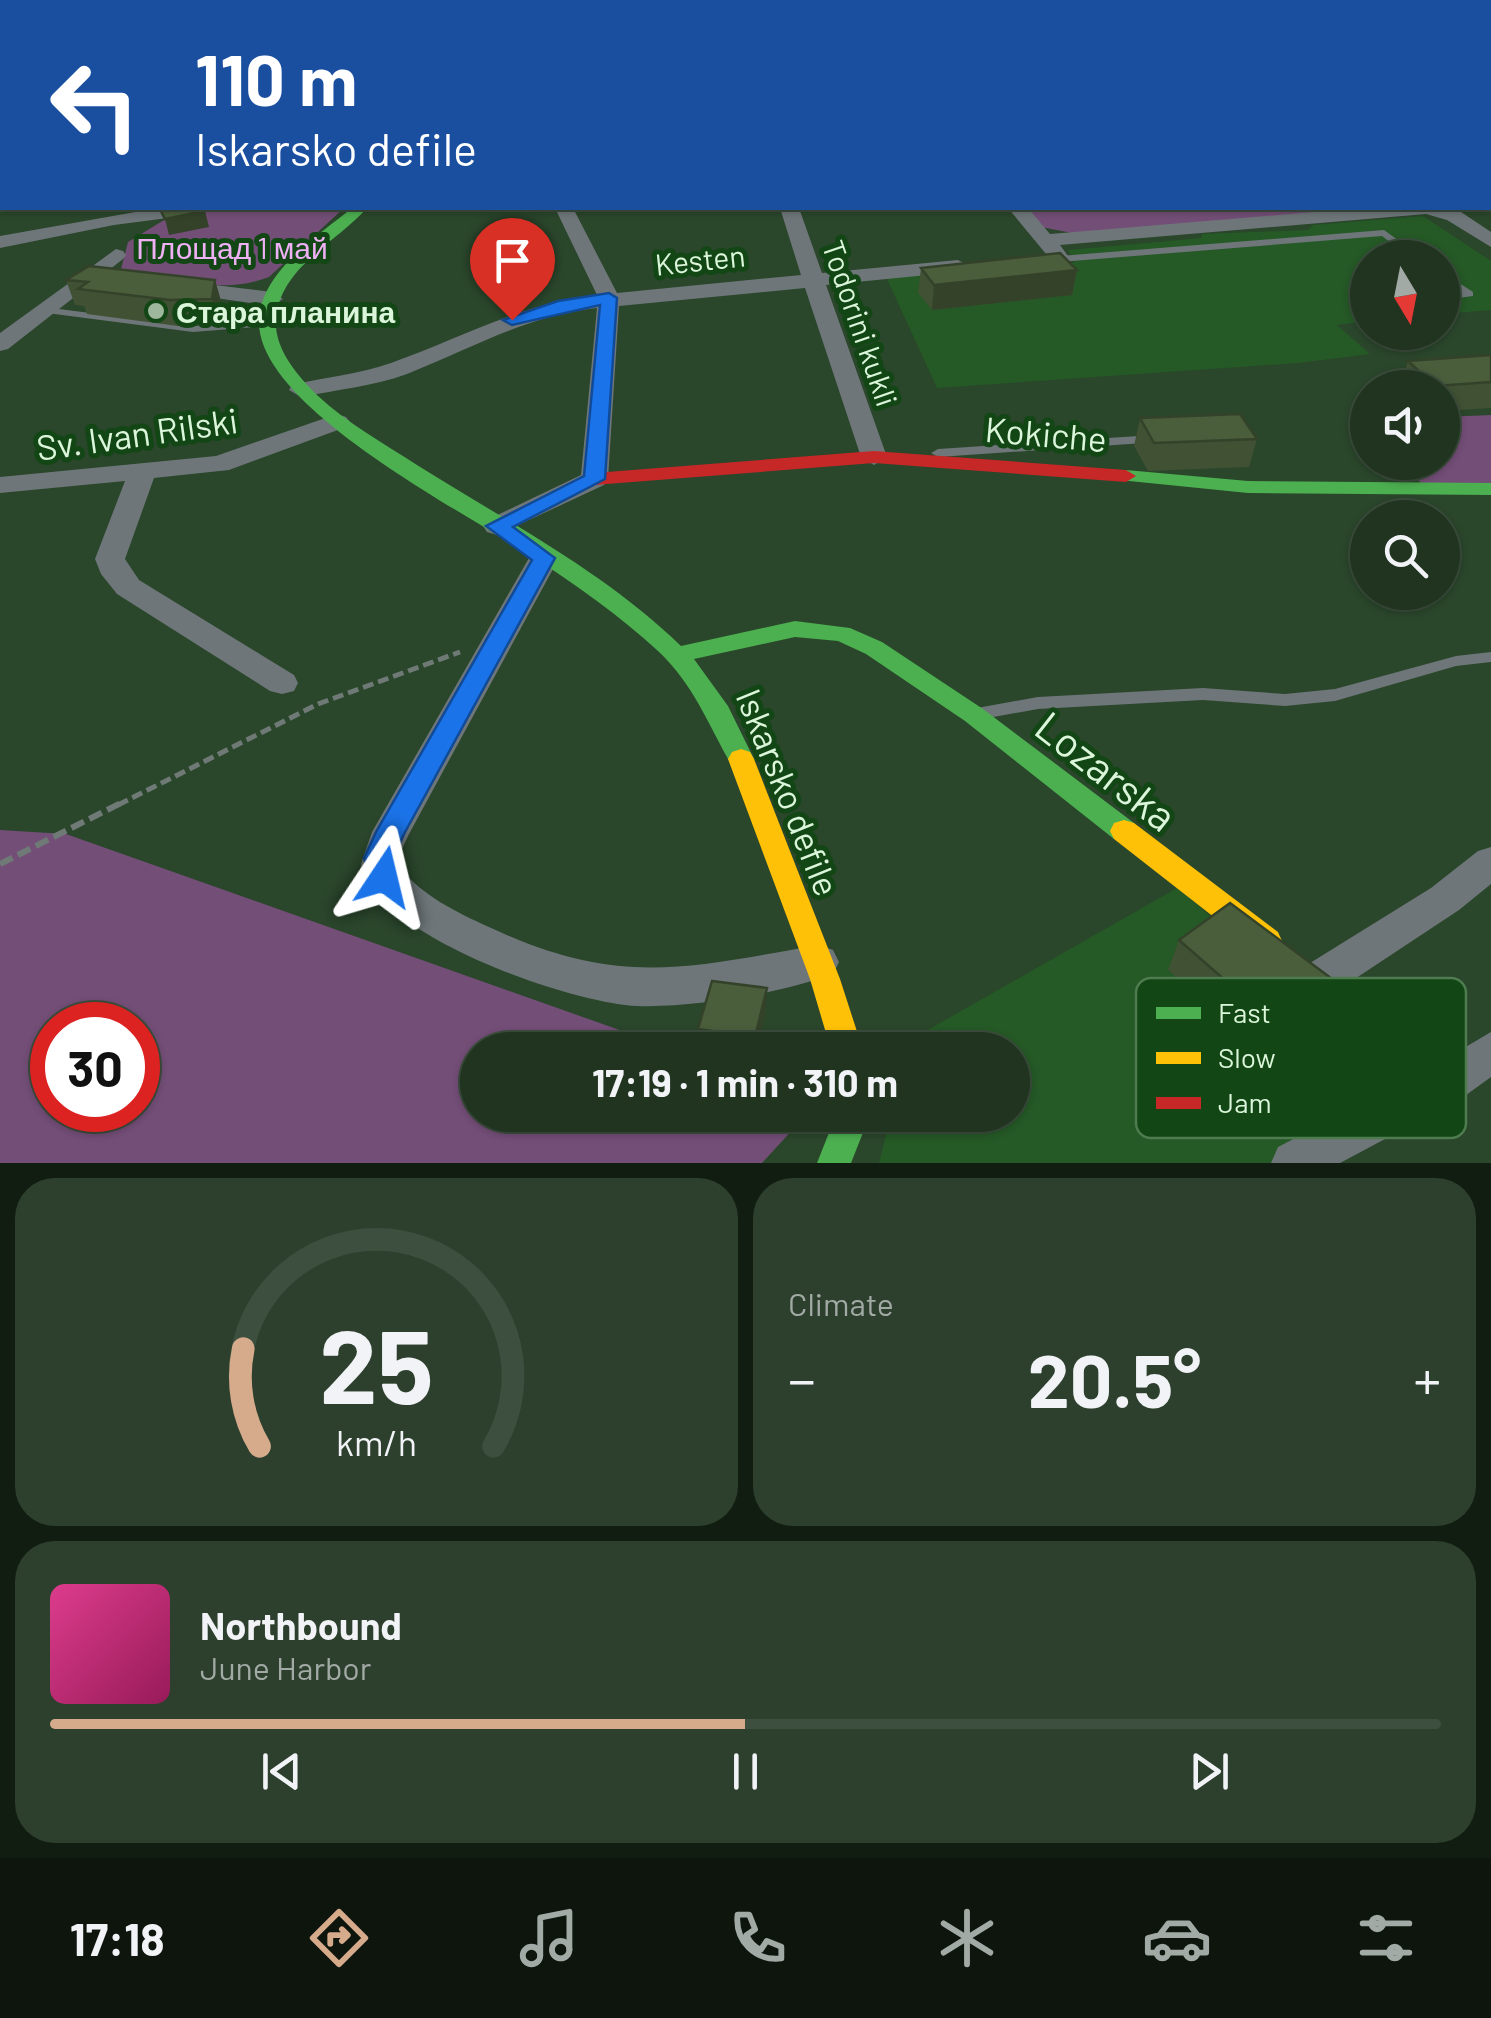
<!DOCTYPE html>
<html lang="en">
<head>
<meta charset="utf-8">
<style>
	:root { --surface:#203420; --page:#2d3f2d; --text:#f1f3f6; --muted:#a2aaa5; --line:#3d4f3e; --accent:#d6ab8b }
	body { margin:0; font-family:Barlow,sans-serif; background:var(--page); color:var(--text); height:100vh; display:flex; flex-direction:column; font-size:38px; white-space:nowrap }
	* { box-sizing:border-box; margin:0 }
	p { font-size:32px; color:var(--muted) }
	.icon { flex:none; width:55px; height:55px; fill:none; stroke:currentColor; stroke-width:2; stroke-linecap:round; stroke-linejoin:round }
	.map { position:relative; height:1163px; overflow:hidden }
	.sheet { display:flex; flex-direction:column; gap:15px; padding:15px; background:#121d12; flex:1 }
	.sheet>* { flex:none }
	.guide { position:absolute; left:0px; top:0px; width:1492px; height:210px; box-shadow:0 2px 8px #0004,0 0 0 2px var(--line); background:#1a4fa0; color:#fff; overflow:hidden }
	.needle { width:65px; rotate:170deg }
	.controls { position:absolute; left:1350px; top:240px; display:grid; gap:20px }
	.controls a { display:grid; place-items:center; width:110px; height:110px; border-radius:50%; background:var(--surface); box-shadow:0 2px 8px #0004,0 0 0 2px var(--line); font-size:50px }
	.speed { position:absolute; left:30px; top:1002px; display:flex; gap:20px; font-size:50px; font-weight:700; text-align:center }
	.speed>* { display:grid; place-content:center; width:130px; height:130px; border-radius:50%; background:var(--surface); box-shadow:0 2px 8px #0004,0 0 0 2px var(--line); line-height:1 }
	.speed .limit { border:15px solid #d22; background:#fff; color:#111 }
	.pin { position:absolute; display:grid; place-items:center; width:85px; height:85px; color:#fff; margin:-102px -42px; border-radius:50% 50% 50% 0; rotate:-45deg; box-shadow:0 0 10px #0007 }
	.pin .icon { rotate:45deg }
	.me { position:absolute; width:110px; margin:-55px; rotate:10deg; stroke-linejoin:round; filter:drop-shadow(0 0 8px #0008) }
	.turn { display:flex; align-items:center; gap:35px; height:210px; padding:0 30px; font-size:45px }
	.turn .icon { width:130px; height:130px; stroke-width:2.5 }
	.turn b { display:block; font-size:70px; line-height:85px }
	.big { font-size:75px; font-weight:700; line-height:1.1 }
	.sheet .widget { flex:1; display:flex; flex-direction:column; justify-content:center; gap:15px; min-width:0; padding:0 35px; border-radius:40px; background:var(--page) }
	.sheet .dial { align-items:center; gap:0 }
	.dial svg { height:260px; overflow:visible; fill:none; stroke:var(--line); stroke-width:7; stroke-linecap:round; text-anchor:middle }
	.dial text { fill:var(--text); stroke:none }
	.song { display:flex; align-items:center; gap:30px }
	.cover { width:120px; height:120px; border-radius:15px; background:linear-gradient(135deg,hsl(330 70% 55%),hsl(330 70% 35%)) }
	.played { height:10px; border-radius:5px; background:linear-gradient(90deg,var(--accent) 50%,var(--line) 50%) }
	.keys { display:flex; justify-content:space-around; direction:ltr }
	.heat { display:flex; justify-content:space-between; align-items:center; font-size:55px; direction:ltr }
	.sheet .tiles { flex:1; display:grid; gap:15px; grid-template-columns:1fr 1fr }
	.widget:last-child { grid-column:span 2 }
	.trip { position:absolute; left:460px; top:1032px; width:570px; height:100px; border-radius:50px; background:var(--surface); box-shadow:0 2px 8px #0004,0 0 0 2px var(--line); font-weight:700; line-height:100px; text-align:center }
	.menu { display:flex; height:160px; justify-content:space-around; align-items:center; background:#0d150d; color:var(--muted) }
	.menu .icon { width:70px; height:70px }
	.menu .active { color:var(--accent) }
	.menu b { font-size:45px; color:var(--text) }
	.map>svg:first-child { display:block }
</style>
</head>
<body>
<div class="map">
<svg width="1491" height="1163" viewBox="0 0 1491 1163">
	<rect width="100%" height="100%" fill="#2a462b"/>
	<path fill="#255926" d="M1423 216 1491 261V310L1443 314 1442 258H1368L1367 321 1337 325 1370 354 1298 363 937 388 886 277 1075 262 1068 250 1201 238 1202 234 1308 230 1313 225Z
		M1177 888 1418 1089 1273 1163H879L891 1115H1012V1050H908L910 1040Z"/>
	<path fill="#734e77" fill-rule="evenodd" d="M871 0H1491V29L1490 2Z
		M221 208H344L269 277C223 295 167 279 120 273L128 242 169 217Z
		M1021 208H1375L1072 233 1036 226Z
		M1491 415V485H1422L1407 463 1442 462 1443 417Z
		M0 830 66 834 676 1050H478V1115H806L762 1163H0ZM138 1025V1110H52V1025Z"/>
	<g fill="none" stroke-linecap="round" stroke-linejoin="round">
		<path stroke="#6f7a76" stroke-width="2.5" stroke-dasharray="5 2.5" stroke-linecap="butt" d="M1358 0 1371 2"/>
		<path stroke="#6f7a76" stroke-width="5" stroke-dasharray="11 5" stroke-linecap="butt" d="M118 805 318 704 460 652"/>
		<path stroke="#6f7a76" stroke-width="6" stroke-dasharray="14 6" stroke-linecap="butt" d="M0 864 123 802"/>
		<path fill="#6e7679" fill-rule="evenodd" d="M1384 230 1423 258H1411L1382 236 1060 262 1055 259 1060 256Z
			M1442 272 1473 292V296L1442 300V294L1459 292 1442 280Z
			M1368 301V307L1356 304 1358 302Z
			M43 307 193 326 268 320 274 323 268 326 193 332 39 312 37 310Z
			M1154 435 1159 436 1160 439 1159 442 938 457 931 453 938 449Z
			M1491 652V662L1456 666 1335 701 1285 706 1203 700 1038 709 977 720 971 718 969 714 971 710 977 708 1038 697 1203 688 1285 694 1335 689 1456 656Z"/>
		<path fill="#6e7679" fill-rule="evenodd" d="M0 49H2V57H0Z
			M0 156H2V168H0Z
			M158 208H209L199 214 114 225 0 248V236Z
			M555 208H573L617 293 801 275 780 208H799L822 273 958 260 969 266 958 272 826 285 887 457 874 465 861 457 805 288 619 306 608 479 604 485 497 535 487 532 483 526 487 520 581 475 597 308C528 315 471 349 407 374 374 386 335 390 301 397L289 390 292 385C325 377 360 374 391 363 461 338 522 303 597 295Z
			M1008 208H1028L1050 234 1363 208H1446L1461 212 1491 232V247L1447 220 1426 214 1060 245 1068 256 1058 262 1051 260Z
			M116 249 123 251 126 255 123 259 8 349 0 351V333Z
			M181 281 272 292 283 299 272 306 173 292 170 287 173 282Z
			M337 414 346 417 350 422 346 427 229 470 154 478 125 559 139 580 294 675 298 683 294 691 282 694 270 691 117 594 101 574 95 559 125 481 0 493V477L216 456Z
			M544 549 554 552 559 558 409 834 400 853V868C423 896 456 912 489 927 619 988 685 968 819 945L833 950 839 962 833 974C782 993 692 1008 637 1006 570 1003 376 936 361 864L372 832 529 558 534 552Z
			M1491 847V884L1459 910 1332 994 1317 999 1302 994 1296 981 1302 968 1431 888 1478 851Z
			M1491 1032V1077L1462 1098 1340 1163H1271L1278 1147 1430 1068Z"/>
		<path fill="#4caf50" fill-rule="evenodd" d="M352 208H367C337 242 282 266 276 317 273 348 297 375 317 395 347 423 383 443 417 465 506 521 605 572 681 646L795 621 850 628 882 642 983 709 1134 823 1138 831 1134 839 1124 842 1114 839 965 721 866 654 838 641 795 637 694 659 728 706 754 759 750 766 741 769 732 766C708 724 694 685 658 651 619 615 575 584 530 555 464 512 260 408 259 323 259 272 318 236 352 208Z
			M1126 470 1248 481 1491 483V495L1248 493 1119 480 1116 476 1119 472Z
			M836 1115H870L851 1163H817Z"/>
		<path fill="#ffc107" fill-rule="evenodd" d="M1490 30H1491V36H1490Z
			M741 749 750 752 754 759 840 979 863 1050H831L810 979 728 759 732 752Z
			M1124 820 1134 823 1278 932 1282 941 1278 950 1267 954 1256 950 1114 839 1110 831 1114 823Z
			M1348 991 1359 995 1458 1072 1463 1083 1458 1094 1446 1098 1434 1094 1337 1015 1332 1005 1337 995Z"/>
		<path fill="#c62828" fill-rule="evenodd" d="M392 0H402V2H392Z
			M874 451 1126 470 1136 476 1126 482 874 463 594 485 584 479 594 473Z"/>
	</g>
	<path fill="#405134" d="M410 0H494V2H410Z
		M541 0H713V2H541Z
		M921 268 1077 270 1072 295 932 310 918 293Z
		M66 280H215L222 305 219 324 178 326 87 314 84 306 75 305Z
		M1491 355V408L1442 411V388H1399L1408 361Z
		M1140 418 1257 439 1249 467 1148 471 1134 446Z
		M1179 940 1371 1008 1373 1065 1350 1084 1339 1075 1311 1099 1168 970Z
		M766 1009 757 1050 699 1049 698 1029Z"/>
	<path fill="#34422a" d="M205 211 209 227 169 235 165 219Z
		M1077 270 1072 295 932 310 934 285Z
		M215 280 222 305 219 324 212 299Z
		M767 988 766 1009 757 1050H755V1037Z
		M1390 1035 1373 1065 1350 1084 1366 1055Z
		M1355 1045 1339 1075 1311 1099 1327 1069Z"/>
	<path fill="#4a5e3c" stroke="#34422a" stroke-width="2.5" d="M410 0H454V2H410Z
		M541 0H571V2H541Z
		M169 208H202L205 211 165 219 160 209Z
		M1060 253 1077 270 934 285 921 268Z
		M89 266 215 280 212 299 170 300 78 289 88 282 66 280Z
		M1491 355V382L1435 386 1408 361Z
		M1240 414 1257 439 1154 443 1140 418Z
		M1230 903 1371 1008 1390 1035 1366 1055 1355 1045 1327 1069 1179 940Z
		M712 981 767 988 755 1037 698 1029Z"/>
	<path fill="#1a73e8" stroke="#114b97" stroke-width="2.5" d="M609 293 617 298 605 479 513 527 555 558 404 834 393 858 398 877 394 885 384 888 373 885 364 858 376 832 532 560 486 526 584 476 600 305 512 325 503 320 558 301Z"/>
	<circle fill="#9db89d" stroke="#134615" stroke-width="4" cx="156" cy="311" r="10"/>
	<g text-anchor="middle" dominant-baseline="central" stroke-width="10" stroke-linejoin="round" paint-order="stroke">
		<g font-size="30" fill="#efb1f5" stroke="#134615">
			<text x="232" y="247">Площад 1 май</text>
		</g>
		<g font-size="30" fill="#dbf6da" stroke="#134615">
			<text transform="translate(700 259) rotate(-6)">Kesten</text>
			<text transform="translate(861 323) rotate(71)">Todorini kukli</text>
		</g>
		<g font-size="30" font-weight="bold" fill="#dbf6da" stroke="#134615" text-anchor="start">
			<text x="176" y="311">Стара планина</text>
		</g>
		<g font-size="35" fill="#dbf6da" stroke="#134615">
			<text transform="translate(137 433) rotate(-8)">Sv. Ivan Rilski</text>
			<text transform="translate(1046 433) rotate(5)">Kokiche</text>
			<text transform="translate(789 792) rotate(68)">Iskarsko defile</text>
		</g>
		<g font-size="42" fill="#dbf6da" stroke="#134615">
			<text transform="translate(1107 770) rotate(38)">Lozarska</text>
		</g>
	</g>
	<rect x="1136" y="978" width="330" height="160" rx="15" fill="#134615" stroke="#4f7b50" stroke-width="2.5"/>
	<rect x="1156" y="1007" width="45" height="12" fill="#4caf50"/>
	<rect x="1156" y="1052" width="45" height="12" fill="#ffc107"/>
	<rect x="1156" y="1097" width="45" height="12" fill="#c62828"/>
	<g font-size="28" fill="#dbf6da">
		<text x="1218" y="1023">Fast</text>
		<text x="1218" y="1068">Slow</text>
		<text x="1218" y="1113">Jam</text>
	</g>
</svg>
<div class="controls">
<a><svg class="needle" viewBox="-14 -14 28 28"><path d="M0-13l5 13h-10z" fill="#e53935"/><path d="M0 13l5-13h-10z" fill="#a2aaa5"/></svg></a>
<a><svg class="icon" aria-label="sound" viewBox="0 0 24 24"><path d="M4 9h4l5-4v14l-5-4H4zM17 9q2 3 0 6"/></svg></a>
<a><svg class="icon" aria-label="search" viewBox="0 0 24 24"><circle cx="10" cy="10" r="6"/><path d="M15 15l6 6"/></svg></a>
</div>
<div class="speed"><div class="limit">30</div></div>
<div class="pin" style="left:512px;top:320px;background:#d93025"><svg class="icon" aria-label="arrive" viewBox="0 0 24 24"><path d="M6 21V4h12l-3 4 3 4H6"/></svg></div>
<svg class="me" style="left:384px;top:877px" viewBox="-20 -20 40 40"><path d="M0-17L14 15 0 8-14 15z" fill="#1a73e8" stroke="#fff" stroke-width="4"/></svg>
<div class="trip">17:19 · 1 min · 310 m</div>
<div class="guide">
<div class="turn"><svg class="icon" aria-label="left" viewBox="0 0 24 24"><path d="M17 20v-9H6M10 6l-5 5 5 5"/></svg><div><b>110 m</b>Iskarsko defile</div></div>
</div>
</div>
<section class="sheet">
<div class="tiles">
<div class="widget dial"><svg viewBox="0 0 100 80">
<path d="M14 69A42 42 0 1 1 86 69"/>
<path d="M14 69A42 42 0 0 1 9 39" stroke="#d6ab8b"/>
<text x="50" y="56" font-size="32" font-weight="700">25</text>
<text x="50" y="72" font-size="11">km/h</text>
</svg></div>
<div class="widget"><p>Climate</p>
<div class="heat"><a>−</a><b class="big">20.5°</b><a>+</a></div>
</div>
<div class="widget">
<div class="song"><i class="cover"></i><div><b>Northbound</b><p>June Harbor</p></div></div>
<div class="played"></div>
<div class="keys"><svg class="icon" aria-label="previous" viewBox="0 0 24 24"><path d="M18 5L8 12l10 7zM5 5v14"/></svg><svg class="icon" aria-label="pause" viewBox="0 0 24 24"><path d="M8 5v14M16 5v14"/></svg><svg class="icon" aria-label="next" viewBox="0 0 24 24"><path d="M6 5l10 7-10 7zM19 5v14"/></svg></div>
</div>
</div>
</section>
<nav class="menu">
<b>17:18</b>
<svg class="icon active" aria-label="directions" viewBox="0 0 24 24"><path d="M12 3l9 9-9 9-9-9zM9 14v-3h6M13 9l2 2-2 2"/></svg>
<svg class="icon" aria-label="music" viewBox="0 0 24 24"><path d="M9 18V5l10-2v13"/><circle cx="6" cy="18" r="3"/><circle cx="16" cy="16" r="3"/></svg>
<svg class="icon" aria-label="phone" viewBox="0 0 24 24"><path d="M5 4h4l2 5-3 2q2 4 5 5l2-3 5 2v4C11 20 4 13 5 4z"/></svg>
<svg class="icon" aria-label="climate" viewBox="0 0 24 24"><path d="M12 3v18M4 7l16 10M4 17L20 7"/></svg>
<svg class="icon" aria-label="car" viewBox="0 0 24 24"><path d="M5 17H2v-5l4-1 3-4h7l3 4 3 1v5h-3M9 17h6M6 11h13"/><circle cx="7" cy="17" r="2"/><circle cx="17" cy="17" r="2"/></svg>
<svg class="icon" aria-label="filters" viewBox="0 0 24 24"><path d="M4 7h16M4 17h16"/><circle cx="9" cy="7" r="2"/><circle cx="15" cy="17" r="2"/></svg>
</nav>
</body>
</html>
